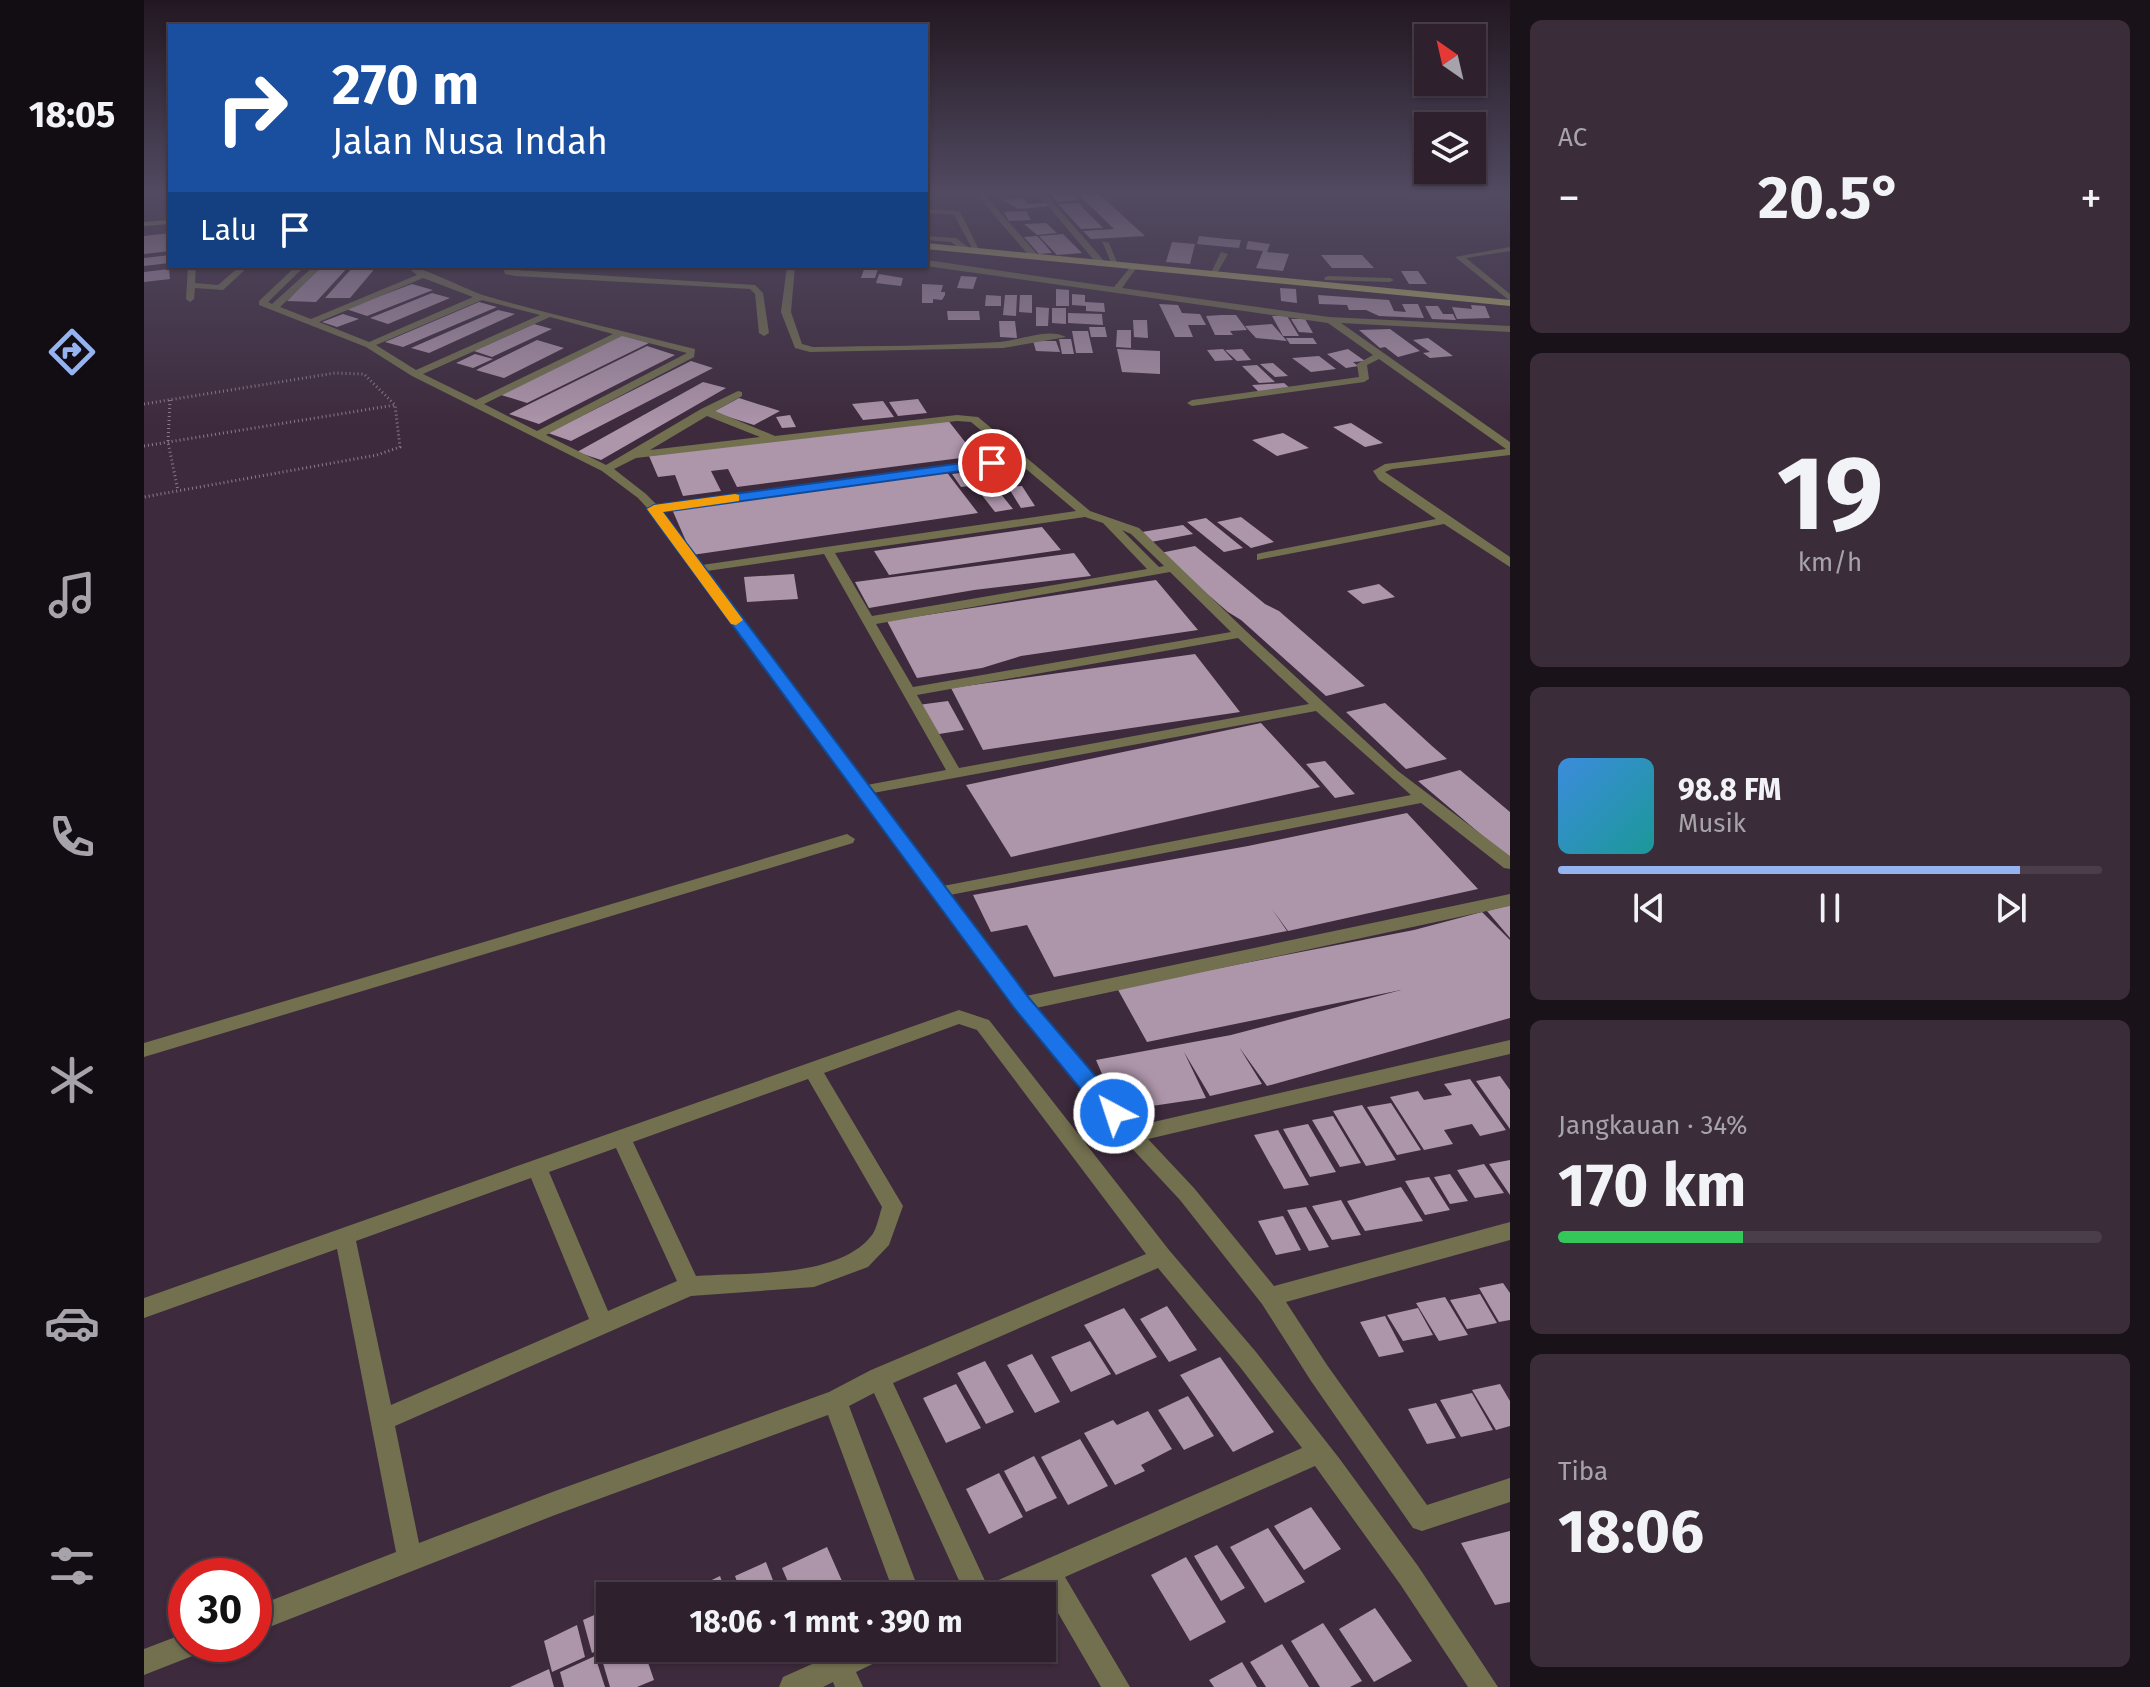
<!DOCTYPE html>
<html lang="id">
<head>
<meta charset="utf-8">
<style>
	:root { --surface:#2e202d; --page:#3a2d39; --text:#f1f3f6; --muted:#a7a3aa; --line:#493e49; --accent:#95b2f1 }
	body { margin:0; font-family:"Fira Sans",sans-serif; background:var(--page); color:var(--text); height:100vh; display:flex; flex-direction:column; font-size:30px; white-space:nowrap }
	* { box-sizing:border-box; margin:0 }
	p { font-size:26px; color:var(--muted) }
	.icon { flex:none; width:44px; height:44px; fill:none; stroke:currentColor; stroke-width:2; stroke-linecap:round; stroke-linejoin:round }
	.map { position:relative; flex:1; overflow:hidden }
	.sheet { display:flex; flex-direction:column; gap:20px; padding:20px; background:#191219; width:640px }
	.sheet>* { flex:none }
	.banner { position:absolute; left:24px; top:24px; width:760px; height:244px; border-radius:0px; box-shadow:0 2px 6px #0004,0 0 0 2px var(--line); background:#1a4fa0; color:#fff; overflow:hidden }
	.needle { width:52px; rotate:326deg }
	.buttons { position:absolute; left:1270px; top:24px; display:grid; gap:16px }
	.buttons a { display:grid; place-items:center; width:72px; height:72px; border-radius:0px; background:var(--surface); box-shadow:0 2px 6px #0004,0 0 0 2px var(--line); font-size:40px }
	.speed { position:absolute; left:24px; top:1558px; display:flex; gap:16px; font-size:40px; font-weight:700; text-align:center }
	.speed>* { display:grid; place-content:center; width:104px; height:104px; border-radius:50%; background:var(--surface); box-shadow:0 2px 6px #0004,0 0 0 2px var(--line); line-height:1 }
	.speed .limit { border:12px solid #d22; background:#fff; color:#111 }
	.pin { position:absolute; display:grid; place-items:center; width:68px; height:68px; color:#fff; margin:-34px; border:4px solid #fff; border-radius:50%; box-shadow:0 2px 8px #0007 }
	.me { position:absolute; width:88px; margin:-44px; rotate:320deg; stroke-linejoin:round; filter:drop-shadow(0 0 6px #0008) }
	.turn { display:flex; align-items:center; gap:28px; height:168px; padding:0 32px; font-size:36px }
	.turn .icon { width:104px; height:104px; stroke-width:2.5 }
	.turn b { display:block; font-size:56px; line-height:68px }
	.then { display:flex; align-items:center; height:76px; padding:0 32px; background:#0003; gap:16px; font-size:30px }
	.big { font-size:60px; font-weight:700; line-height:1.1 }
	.sheet .widget { flex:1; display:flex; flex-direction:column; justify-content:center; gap:12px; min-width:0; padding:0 28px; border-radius:12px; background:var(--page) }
	.sheet .dial { align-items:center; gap:0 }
	.dial b { font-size:104px; line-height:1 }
	.song { display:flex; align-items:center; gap:24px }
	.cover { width:96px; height:96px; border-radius:12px; background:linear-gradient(135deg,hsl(210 70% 55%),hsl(180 70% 35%)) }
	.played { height:8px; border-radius:4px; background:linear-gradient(90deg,var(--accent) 85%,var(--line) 85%) }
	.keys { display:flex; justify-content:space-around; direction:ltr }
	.heat { display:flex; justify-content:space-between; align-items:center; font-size:44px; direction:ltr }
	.charge { height:12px; border-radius:6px; background:linear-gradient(90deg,#34c759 34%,var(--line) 0) }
	.trip { position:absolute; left:452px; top:1582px; width:460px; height:80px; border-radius:0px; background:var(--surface); box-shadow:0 2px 6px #0004,0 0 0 2px var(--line); font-weight:700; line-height:80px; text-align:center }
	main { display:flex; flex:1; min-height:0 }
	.dock { display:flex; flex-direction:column; width:144px; justify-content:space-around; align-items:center; background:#120d12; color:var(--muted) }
	.dock .icon { width:56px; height:56px }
	.dock .current { color:var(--accent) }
	.dock b { font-size:36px; color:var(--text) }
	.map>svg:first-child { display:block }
</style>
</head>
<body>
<main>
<nav class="dock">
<b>18:05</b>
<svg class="icon current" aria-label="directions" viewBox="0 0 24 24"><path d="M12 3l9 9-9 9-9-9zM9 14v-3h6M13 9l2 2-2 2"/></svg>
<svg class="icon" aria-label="music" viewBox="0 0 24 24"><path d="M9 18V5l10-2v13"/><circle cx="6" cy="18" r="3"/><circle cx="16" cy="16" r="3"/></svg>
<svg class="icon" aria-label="phone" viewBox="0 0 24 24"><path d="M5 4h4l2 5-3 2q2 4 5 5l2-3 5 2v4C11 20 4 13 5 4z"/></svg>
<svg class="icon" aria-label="climate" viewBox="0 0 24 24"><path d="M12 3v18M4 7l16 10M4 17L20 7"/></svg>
<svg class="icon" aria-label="car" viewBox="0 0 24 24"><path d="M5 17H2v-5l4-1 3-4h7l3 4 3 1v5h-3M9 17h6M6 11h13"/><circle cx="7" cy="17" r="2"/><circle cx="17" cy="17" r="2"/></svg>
<svg class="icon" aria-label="filters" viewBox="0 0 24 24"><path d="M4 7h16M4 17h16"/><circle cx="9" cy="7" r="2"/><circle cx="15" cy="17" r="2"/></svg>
</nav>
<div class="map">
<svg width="1366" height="1687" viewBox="0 0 1366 1687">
	<rect width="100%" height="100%" fill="#3d2a3c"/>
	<path fill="#ad95aa" d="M904 192H927L935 200 913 202Z
		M932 192H953L1001 236 947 239 939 231 970 229Z
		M878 198 884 204 905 203 907 206 874 209 859 200Z
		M935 203 941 210 959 228 937 229 914 204Z
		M882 211 887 220 865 221 860 212Z
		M902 223 913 233 893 235 880 224Z
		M26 233V251L0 254V236Z
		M919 234 938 253 913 255 895 236Z
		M893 236 898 241 908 253 895 254 880 237Z
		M1055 236 1083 239 1097 240 1095 248 1053 244Z
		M1104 241 1126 244 1123 252 1145 254 1139 271 1112 268 1119 251 1102 249Z
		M1028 242 1051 244 1046 264 1022 262Z
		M26 255 25 263 0 266V258Z
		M1177 255H1218L1230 268H1188Z
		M177 266H205L172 302 143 301Z
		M210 266H233L206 298H181Z
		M721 266H735L731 278H717Z
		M25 269 26 279 0 282V272Z
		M1257 271H1274L1283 284H1265Z
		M735 274 759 278 757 286 732 283Z
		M817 276 833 277 829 289 813 288Z
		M268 284 289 290 223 316 202 309Z
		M778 284 799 285 797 292H801V295L798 300 789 299V303H778Z
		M1136 288 1152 289 1153 303 1137 301Z
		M912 289 925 290V306H912Z
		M288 293 306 298 244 324 226 318Z
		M928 294 941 295V302L960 303 961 312 942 311V306L928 305Z
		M842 295 857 296V306H841Z
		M861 295H873L872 316 859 315Z
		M876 295H888V313L875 312Z
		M1174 295 1245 300 1250 311 1262 312 1258 304H1274L1280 318 1235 316 1222 310H1205L1203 305 1175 304Z
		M335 302 353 307 259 347 241 342Z
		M1015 304 1034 305 1038 313 1056 314 1062 325H1044L1049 337H1031Z
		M1327 305 1341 306 1346 318 1313 319 1308 307 1328 309Z
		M1281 306H1294L1299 314H1309L1312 320 1288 319Z
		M892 307 905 308 904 326H892Z
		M908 308H922V324L908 323Z
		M354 310 371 314 285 353 267 348Z
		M803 311H835L836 320H804Z
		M924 313 958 314 959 325 924 323Z
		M199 314 215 319 193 327 178 322Z
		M1077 315H1092L1103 330 1086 331 1089 335H1071L1062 316Z
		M1128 316H1143L1155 336H1139Z
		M1147 319H1161L1169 333 1155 332Z
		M989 320H1003L1004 338 990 337Z
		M855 321H871L873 338 856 337Z
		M390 324 408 329 348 357 330 351Z
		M1128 324 1143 341 1112 338 1101 326Z
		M945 327H961L963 337H947Z
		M1246 329 1276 351 1254 357 1241 347 1236 348 1215 330Z
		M973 330H987V348L972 347Z
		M928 331H944L949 353H932Z
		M477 335 505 343 383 403 354 394Z
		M1142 338H1169L1173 344H1146Z
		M1284 338 1309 356 1286 358 1279 353 1286 352 1269 340Z
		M915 339H927L930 354H918Z
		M393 340 420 348 360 378 332 370Z
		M889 341H912L916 352 892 351Z
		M503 346 531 355 395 424 365 414Z
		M973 349 1016 351V374L978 372Z
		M1079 349 1089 360 1071 361 1063 350Z
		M1098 349 1107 360 1093 361 1081 350Z
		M1204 349 1221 361 1209 362 1214 366 1202 368 1183 354Z
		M331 354 349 359 329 368 312 363Z
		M1175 356 1192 369 1167 372 1148 358Z
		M547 361 569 368 427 441 404 433Z
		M1129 363 1144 376 1131 377 1116 364Z
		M1113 365 1131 382 1115 383 1098 366Z
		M559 382 582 388 457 460 433 452Z
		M1140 383 1147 389 1115 392 1108 385Z
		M595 398 636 411 610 425 569 412Z
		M774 399 783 413 754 416 745 402Z
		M739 401 750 417 719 420 708 404Z
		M646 415 652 427 638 428 632 417Z
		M803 419 832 456 593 487 584 469 567 471 577 491 539 496 531 475 514 477 505 456Z
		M1207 423 1239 443 1221 447 1189 427Z
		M1139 433 1165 448 1133 456 1108 440Z
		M857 468 867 481 817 487 808 474Z
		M801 470 834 513 548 555 527 507Z
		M878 486 891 506 877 508 864 487Z
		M852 488 869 509 851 512 834 490Z
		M1097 517 1130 542 1107 548 1073 522Z
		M1062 518 1099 548 1080 552 1043 522Z
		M1039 525 1049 534 1007 542 998 532Z
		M898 527 917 550 745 575 730 551Z
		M1051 546 1121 604 1135 611 1221 686 1182 696 1097 620 1084 612 1016 553Z
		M930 553 947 576 830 590 725 608 711 582Z
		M650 574 654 599 603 602 600 577Z
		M1012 580 1054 630 877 656 838 668 773 678 743 621Z
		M1235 584 1251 597 1219 604 1203 591Z
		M1051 654 1096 712 839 750 807 688Z
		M804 701 820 730 789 735 774 705Z
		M1241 703 1288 746 1303 759 1262 769 1202 712Z
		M1117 723 1176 787 867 857 822 785Z
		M1181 761 1211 794 1191 798 1162 764Z
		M1316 770 1366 812V859L1274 781Z
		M1263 813 1334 889 1144 931 1128 909 1143 931 910 977 883 925 847 932 829 895 1104 846Z
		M1366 905V938L1343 911Z
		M1338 912 1366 940V1018L1123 1086 1095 1047 1118 1084 1066 1096 1040 1052 1062 1098 974 1111 952 1060 1087 1035 1257 990 1003 1042 973 988 1270 930Z
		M1356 1076 1366 1090V1129L1332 1081Z
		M1326 1079 1362 1130 1336 1136 1328 1124 1300 1130 1309 1144 1280 1150 1246 1097 1274 1091 1280 1100 1308 1095 1300 1084Z
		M1247 1103 1277 1150 1253 1155 1223 1107Z
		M1218 1105 1252 1160 1222 1166 1189 1111Z
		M1189 1116 1217 1163 1196 1167 1168 1120Z
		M1164 1124 1192 1172 1166 1177 1139 1129Z
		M1134 1130 1165 1185 1140 1189 1110 1135Z
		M1366 1160V1195L1345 1164Z
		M1340 1164 1360 1193 1331 1198 1313 1170Z
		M1306 1174 1324 1201 1306 1204 1290 1177Z
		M1285 1177 1306 1210 1281 1215 1261 1181Z
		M1257 1187 1279 1221 1221 1231 1203 1201Z
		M1197 1200 1217 1235 1188 1240 1168 1206Z
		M1162 1207 1185 1247 1165 1251 1143 1210Z
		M1139 1216 1157 1250 1132 1255 1114 1221Z
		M1359 1283 1366 1293V1320L1355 1322 1335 1288Z
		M1336 1294 1353 1323 1323 1329 1306 1300Z
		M1301 1297 1324 1335 1295 1341 1272 1303Z
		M1023 1306 1053 1350 1025 1362 996 1319Z
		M980 1308 1013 1357 972 1375 940 1325Z
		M1274 1308 1289 1335 1259 1341 1243 1315Z
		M1241 1316 1260 1352 1235 1357 1216 1322Z
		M946 1341 967 1374 927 1392 907 1357Z
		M888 1354 916 1402 891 1413 863 1365Z
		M1076 1357 1130 1432 1089 1452 1036 1375Z
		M841 1361 870 1412 842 1424 813 1373Z
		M812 1384 837 1428 802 1443 779 1398Z
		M1356 1384 1366 1401V1426L1352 1430 1328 1390Z
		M1328 1393 1349 1430 1317 1437 1296 1400Z
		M1044 1396 1070 1436 1040 1450 1014 1410Z
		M1292 1403 1312 1438 1283 1444 1264 1409Z
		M1004 1411 1028 1449 997 1465 1001 1471 971 1485 940 1433 969 1420 973 1425Z
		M936 1439 964 1486 924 1505 897 1457Z
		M890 1456 913 1498 882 1512 860 1471Z
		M855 1473 879 1517 845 1534 822 1489Z
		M1167 1507 1197 1549 1160 1570 1130 1526Z
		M1124 1528 1161 1582 1121 1603 1086 1547Z
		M1366 1531V1602L1351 1605 1317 1543Z
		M1073 1545 1101 1588 1077 1601 1050 1556Z
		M683 1547 702 1590 689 1596H650L638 1568Z
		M1042 1557 1082 1622 1046 1641 1007 1575Z
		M622 1562 635 1596H598L591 1576Z
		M576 1576 583 1596H547L545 1591Z
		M534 1584 538 1596H509Z
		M466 1608V1644L448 1653 439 1620Z
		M1231 1608 1268 1661 1230 1682 1195 1629Z
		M1179 1623 1218 1681 1206 1687H1176L1147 1641Z
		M433 1625 441 1657 408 1672 400 1641Z
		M1138 1644 1165 1687H1122L1106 1662Z
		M467 1648H499L510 1680 493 1687H466L456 1653Z
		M511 1648H550L516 1664Z
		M451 1656 461 1687H420L416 1672Z
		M1098 1662 1113 1687H1070L1065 1680Z
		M405 1669 410 1687H366Z"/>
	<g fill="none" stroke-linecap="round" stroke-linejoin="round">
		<path stroke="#8c7c8a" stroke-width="3" stroke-dasharray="1 3" stroke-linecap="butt" d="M26 400 24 442 34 491
			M0 404 191 373 220 374 251 405 256 447 233 455 0 497
			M0 446 251 405"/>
		<path fill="#72704f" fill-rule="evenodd" d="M782 236 812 238 829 251 822 253 807 242 782 240Z
			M958 241 965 243 975 267 968 265Z
			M1184 276 1246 278 1250 280 1246 282 1181 280 1180 278Z"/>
		<path fill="#72704f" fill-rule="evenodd" d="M830 192H838L894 255V259H888Z
			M892 192H900L961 262V266H955Z
			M782 209 816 211 837 254H831L810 215 782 213Z
			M1366 247V251L1322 258 1366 294V301L1311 257Z
			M1077 252 1084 254 1071 277H1065Z
			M782 260 970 287 989 264 993 267 978 288 1185 317 1366 326V332L1197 323 1366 442V455L1248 469 1241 472 1366 557V567L1300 524 1113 560V554L1117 553 1292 519 1235 480 1229 471 1241 464 1362 449 1235 359 1223 365 1225 379 1220 382 1048 406 1043 403 1048 400 1215 377 1213 364 1229 355 1184 323 782 266Z
			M44 266H52L51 283 74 285 96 266H105L79 290 51 288 50 299 46 302 42 299Z
			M152 266H161L124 302 128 304 170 266H179L136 307 167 319 273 275 262 266C278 266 322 290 342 296 412 316 481 331 551 349L550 357 402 435 462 465 557 409 594 391 598 392V396L571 411 631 436 813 415 834 417 946 511 995 528 1102 631 1254 771 1366 856V869L1360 868 1277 803 806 895 882 996 1366 894V906L892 1008 992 1126 1366 1040V1054L1004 1139 1050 1188 1130 1286 1366 1222V1240L1142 1302 1183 1365 1283 1505 1366 1478V1502L1278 1531 1269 1528 1167 1381 1118 1304 1036 1200 981 1141 872 1009 506 511 494 498 458 471 268 376 222 347 115 305V301ZM279 278 329 297 225 342 175 322ZM338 300 396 315 272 370 232 345ZM406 317 469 334 332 400 279 374ZM478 336 543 353 393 431 340 404ZM563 416 616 437 506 450ZM813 421 827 422 869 457 513 505 502 494 470 469 492 458ZM875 463 932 511 558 565 518 511ZM941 517 959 523 1003 569 728 616 691 553ZM978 530 987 534 1020 566 1015 567ZM680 554 802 770 723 785 563 571ZM1026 572 1087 632 769 687 732 624ZM1094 638 1165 704 815 768 773 695ZM1172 711 1267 795 799 886 729 793Z
			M359 266H367L368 270H371L611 285 619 293 625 333 620 336 615 333 611 294 606 289 371 276 361 274Z
			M643 266H651L647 312 658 344 669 347C731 346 794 346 855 342 875 341 904 327 922 337L859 348 666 352 651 348 637 312Z
			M703 834 711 839 709 843 0 1057V1043Z
			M815 1010 845 1020 1025 1250 1112 1352 1195 1458 1274 1566 1354 1687H1324L1256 1584 1171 1466 921 1577 986 1687H957L899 1587 878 1596H822L730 1393 705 1406 777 1596H751L684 1415 411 1515 110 1633V1607L252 1552 193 1249 0 1318V1298ZM815 1024 833 1030 1002 1254 727 1370 685 1392 411 1491 275 1543 251 1426 547 1296 670 1287 724 1267 745 1245 759 1206 680 1073ZM664 1079 738 1207C735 1216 733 1228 728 1235 694 1279 603 1272 552 1276L489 1142ZM472 1148 533 1281 464 1311 405 1172ZM387 1178 445 1319 247 1405 212 1241ZM1014 1268 1096 1367 1158 1448 843 1585 749 1383Z
			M42 1633V1644H60L56 1653 0 1675V1649Z
			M704 1648H747L743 1657 712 1672 719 1687H691L689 1682 679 1687H635L639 1677Z"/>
		<path fill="#96935e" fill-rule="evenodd" d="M26 220V224L0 226V222Z"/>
		<path fill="#b2ae68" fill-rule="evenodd" d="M782 243 1366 300V306L782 249Z"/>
	</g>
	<linearGradient id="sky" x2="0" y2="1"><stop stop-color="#221721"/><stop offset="0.45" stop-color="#514a61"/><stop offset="1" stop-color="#514a61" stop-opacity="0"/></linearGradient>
	<rect width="1366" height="428" fill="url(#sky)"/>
	<path fill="#1a73e8" stroke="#114b97" stroke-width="2" d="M848 459 853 460V466L519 512 885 998 978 1107 981 1113 978 1120 970 1122 962 1120 871 1009 503 509 510 505Z"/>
	<path fill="#f59e0b" d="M591 494 595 495V501L519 512 599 620 592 625 587 624 503 509 510 505Z"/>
</svg>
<div class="buttons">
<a><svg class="needle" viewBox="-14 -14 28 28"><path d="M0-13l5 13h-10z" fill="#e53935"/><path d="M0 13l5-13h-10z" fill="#a7a3aa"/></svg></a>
<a><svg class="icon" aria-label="layers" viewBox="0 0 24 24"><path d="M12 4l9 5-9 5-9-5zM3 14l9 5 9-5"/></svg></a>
</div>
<div class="speed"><div class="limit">30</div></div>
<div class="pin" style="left:848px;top:463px;background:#d93025"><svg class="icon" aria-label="arrive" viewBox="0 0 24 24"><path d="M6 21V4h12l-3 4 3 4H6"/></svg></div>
<svg class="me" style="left:970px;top:1113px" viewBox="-20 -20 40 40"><circle r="17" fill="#1a73e8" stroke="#fff" stroke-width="3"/><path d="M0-11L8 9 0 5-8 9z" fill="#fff"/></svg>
<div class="trip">18:06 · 1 mnt · 390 m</div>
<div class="banner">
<div class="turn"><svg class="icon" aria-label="right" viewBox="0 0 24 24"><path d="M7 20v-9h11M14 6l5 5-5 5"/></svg><div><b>270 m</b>Jalan Nusa Indah</div></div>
<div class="then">Lalu<svg class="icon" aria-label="arrive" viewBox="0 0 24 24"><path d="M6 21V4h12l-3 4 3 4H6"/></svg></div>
</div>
</div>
<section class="sheet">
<div class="widget"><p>AC</p>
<div class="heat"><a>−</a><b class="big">20.5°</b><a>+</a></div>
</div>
<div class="widget dial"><b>19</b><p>km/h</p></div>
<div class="widget">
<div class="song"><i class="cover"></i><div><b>98.8 FM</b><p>Musik</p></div></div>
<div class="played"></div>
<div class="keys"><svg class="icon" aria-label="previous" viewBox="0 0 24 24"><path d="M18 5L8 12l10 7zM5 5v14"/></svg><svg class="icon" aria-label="pause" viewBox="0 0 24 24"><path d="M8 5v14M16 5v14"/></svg><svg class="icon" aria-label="next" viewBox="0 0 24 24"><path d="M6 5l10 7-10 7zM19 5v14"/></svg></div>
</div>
<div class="widget"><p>Jangkauan · 34%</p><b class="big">170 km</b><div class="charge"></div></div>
<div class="widget"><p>Tiba</p><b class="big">18:06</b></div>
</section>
</main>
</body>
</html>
